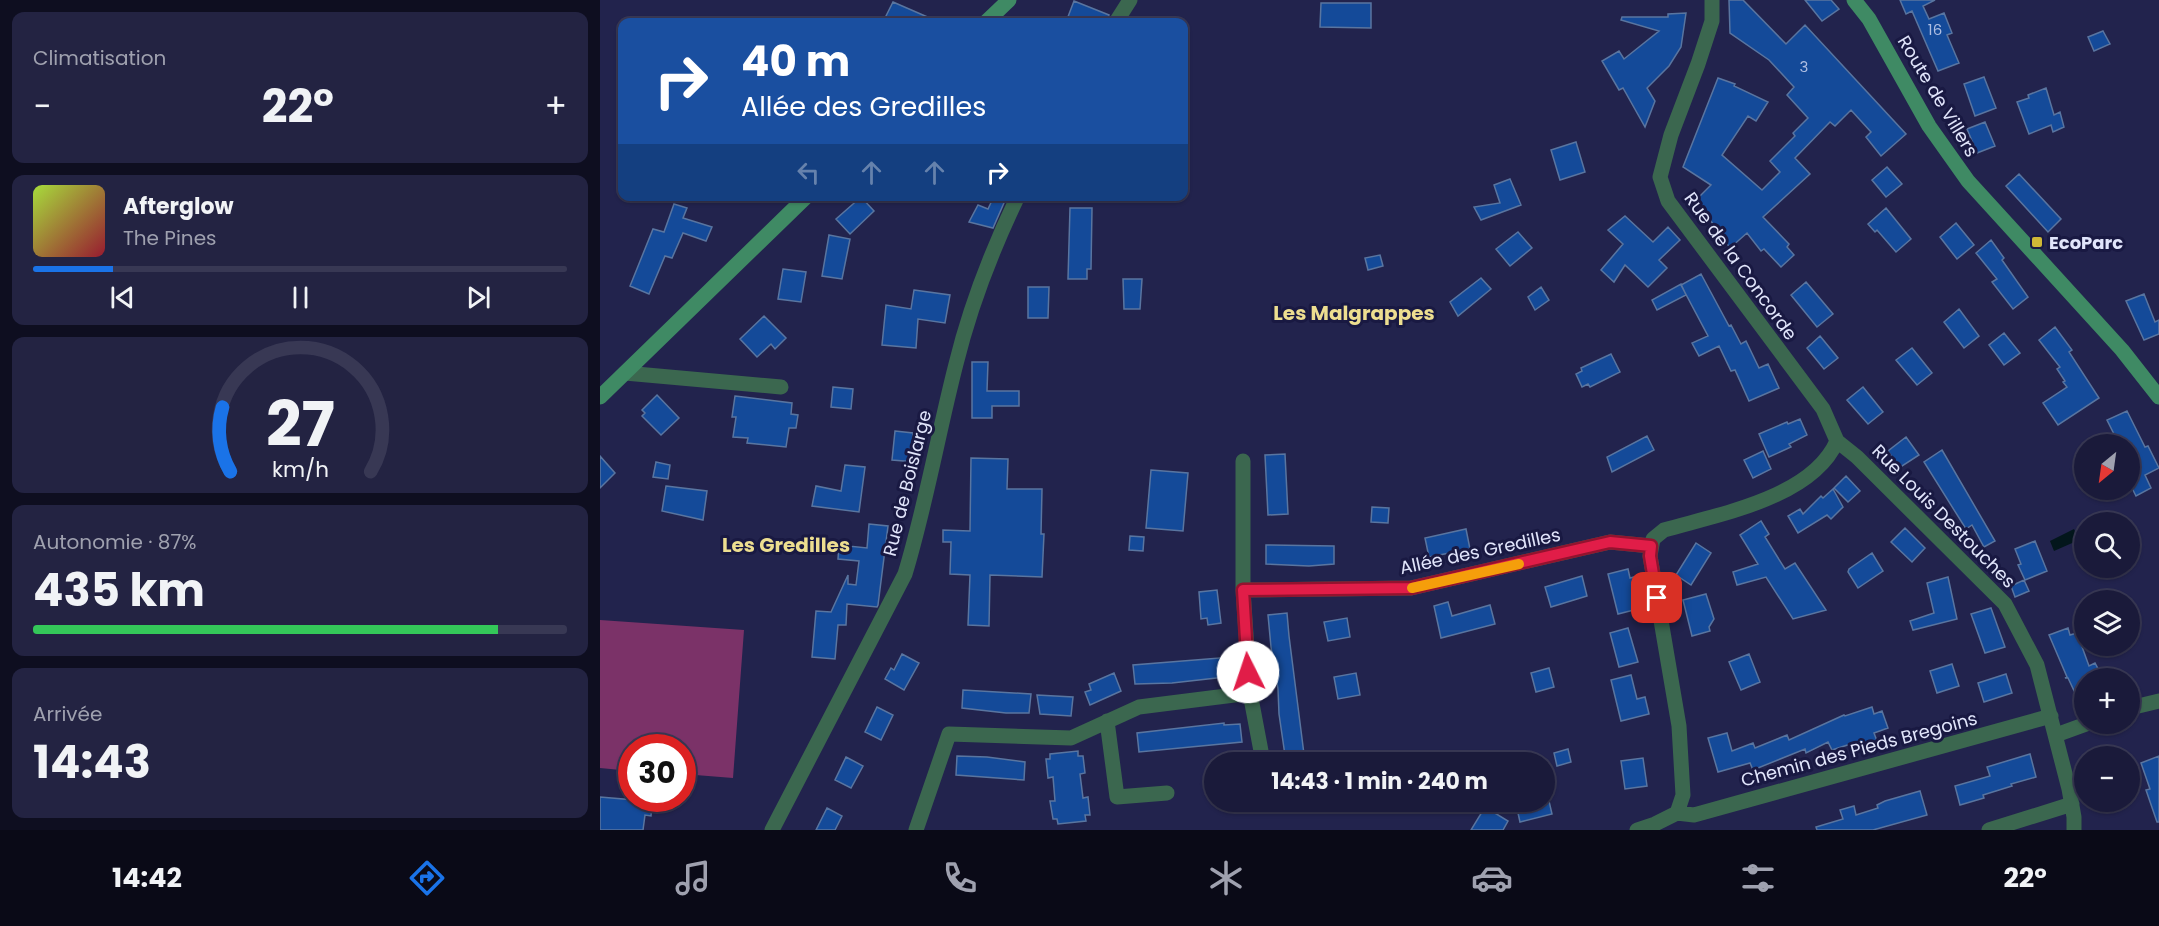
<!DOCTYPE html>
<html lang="fr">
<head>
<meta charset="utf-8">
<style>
	:root { --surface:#1a1a3a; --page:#232342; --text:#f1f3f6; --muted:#9fa1af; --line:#383854; --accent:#1a73e8 }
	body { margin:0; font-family:Poppins,sans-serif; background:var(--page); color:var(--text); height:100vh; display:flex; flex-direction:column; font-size:22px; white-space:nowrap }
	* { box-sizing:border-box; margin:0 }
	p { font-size:20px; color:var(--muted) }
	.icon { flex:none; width:33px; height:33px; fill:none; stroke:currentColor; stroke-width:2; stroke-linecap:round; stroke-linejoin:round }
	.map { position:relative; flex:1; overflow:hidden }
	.drawer { display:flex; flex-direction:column; gap:12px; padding:12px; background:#0e0e20; width:600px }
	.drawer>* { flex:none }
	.top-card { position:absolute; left:18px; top:18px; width:570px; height:183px; border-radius:12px; box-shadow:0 2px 4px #0004,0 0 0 2px var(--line); background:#1a4fa0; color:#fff; overflow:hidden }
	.needle { width:39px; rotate:209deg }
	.buttons { position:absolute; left:1474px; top:434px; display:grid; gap:12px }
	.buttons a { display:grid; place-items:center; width:66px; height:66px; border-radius:50%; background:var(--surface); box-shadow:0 2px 4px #0004,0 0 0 2px var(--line); font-size:30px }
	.speed { position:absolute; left:18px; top:734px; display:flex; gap:12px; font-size:30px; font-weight:700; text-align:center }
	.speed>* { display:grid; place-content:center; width:78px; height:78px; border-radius:50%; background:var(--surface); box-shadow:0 2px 4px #0004,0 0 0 2px var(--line); line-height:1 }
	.speed .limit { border:9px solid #d22; background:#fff; color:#111 }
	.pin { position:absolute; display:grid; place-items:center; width:51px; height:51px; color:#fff; margin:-26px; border-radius:12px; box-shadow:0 3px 9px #0006 }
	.me { position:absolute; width:66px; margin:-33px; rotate:356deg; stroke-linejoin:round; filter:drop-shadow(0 0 4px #0008) }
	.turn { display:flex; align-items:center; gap:21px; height:126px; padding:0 24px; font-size:27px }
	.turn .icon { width:78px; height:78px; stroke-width:2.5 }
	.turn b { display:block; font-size:42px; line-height:51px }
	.lanes { display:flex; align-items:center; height:57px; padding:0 24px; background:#0003; justify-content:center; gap:30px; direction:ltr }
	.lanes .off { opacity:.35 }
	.big { font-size:45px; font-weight:700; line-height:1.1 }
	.drawer .card { flex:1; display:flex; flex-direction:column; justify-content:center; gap:9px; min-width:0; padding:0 21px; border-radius:12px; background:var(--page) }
	.drawer .dial { align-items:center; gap:0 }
	.dial svg { height:156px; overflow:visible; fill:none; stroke:var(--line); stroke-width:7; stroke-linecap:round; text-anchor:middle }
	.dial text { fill:var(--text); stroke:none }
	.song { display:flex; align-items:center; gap:18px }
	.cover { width:72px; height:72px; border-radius:9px; background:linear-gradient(135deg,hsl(80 70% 55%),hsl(350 70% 35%)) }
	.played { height:6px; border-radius:3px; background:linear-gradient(90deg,var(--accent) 15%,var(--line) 15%) }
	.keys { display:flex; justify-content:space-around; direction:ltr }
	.heat { display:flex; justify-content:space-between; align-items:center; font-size:33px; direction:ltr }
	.charge { height:9px; border-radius:4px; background:linear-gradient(90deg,#34c759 87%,var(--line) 0) }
	.trip { position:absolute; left:604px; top:752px; width:351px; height:60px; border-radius:30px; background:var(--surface); box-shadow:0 2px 4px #0004,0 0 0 2px var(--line); font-weight:700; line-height:60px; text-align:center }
	.tabs { display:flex; height:96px; justify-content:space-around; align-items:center; background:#0a0a17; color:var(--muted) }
	.tabs .icon { width:42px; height:42px }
	.tabs .active { color:var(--accent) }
	.tabs b { font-size:27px; color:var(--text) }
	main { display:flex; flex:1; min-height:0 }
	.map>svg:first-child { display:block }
</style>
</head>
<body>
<main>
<section class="drawer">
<div class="card"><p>Climatisation</p>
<div class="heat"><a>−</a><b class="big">22°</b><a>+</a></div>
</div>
<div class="card">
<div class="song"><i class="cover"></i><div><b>Afterglow</b><p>The Pines</p></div></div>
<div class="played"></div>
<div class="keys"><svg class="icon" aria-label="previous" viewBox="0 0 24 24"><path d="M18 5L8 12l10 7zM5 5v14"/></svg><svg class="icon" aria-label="pause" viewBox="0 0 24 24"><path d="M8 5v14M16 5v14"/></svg><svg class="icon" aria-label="next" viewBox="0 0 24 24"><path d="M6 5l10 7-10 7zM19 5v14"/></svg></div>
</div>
<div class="card dial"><svg viewBox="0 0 100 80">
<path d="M14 69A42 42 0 1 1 86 69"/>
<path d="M14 69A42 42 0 0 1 10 36" stroke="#1a73e8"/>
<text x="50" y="56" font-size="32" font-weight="700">27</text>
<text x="50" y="72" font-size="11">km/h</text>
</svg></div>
<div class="card"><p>Autonomie · 87%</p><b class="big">435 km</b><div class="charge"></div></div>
<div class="card"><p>Arrivée</p><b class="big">14:43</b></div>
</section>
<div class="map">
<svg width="1559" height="830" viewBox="0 0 1559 830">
	<rect width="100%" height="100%" fill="#22234d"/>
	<path fill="#7b3268" d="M0 620 144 630 133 778 83 774 82 747H32L31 771 0 768Z"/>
	<path fill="#03161c" d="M1474 529 1479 540 1454 551 1450 541Z"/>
	<path fill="#144a99" stroke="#5975a0" stroke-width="1.5" d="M1129 0H1143L1186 44 1205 25 1306 134 1281 156 1266 137 1271 132 1251 110 1235 126 1230 122 1195 158 1210 174 1163 217 1189 244 1187 247 1194 255 1181 267 1164 249 1161 251 1147 233 1130 248 1096 200 1111 185 1083 167 1118 78 1135 84 1134 86 1168 102 1156 121 1148 116 1122 155 1162 190 1180 172 1170 161 1195 136 1193 133 1208 118 1187 95 1194 87 1169 60 1130 33Z
		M1205 0H1231L1239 9 1222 21Z
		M1300 0H1335L1323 6 1329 19 1344 13 1352 33 1347 35 1359 63 1338 71 1312 11 1306 14Z
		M474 1 509 15 506 22H466Z
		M293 2 339 22H283Z
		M721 3H771V28L720 27Z
		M1086 13 1081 47 1069 66 1047 88 1055 101 1045 127 1023 88 1019 90 1002 61 1019 51 1024 59 1059 31 1021 20 1022 17H1068V14Z
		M1503 31 1510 44 1494 51 1488 37Z
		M1384 77 1396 108 1375 116 1364 84Z
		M1446 88 1454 115 1460 112 1464 127 1453 132 1451 125 1429 134 1417 102 1429 98 1428 95Z
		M1385 122 1395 146 1377 153 1367 129Z
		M976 142 985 172 960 180 951 150Z
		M1287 167 1302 184 1286 197 1272 180Z
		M1419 174 1461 219 1448 232 1406 186Z
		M910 179 921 205 881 220 874 207 900 203 894 185Z
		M394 196H407L393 228 369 222 378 205 388 209Z
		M261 197 274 211 250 234 236 219Z
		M74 204 87 208 83 218 112 227 106 241 83 233 72 258 65 256 49 294 30 286 53 229 64 232Z
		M470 208H492L491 269H487V279H468Z
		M1286 208 1311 239 1296 252 1277 230 1275 232 1268 224Z
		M1025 216 1053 242 1068 227 1080 240 1059 260 1067 268 1048 287 1025 265 1014 282 1001 270 1023 244 1008 230Z
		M1356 223 1374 245 1357 259 1340 237Z
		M918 232 932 248 910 266 896 249Z
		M229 235 250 239 242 279 222 276Z
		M1391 240 1404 258 1402 260 1428 297 1413 309 1392 282 1397 279 1376 253Z
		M780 255 783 266 768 270 765 258Z
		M183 269 206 272 201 302 178 299Z
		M1101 274 1129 326 1131 325 1141 344 1146 341 1159 368 1168 364 1179 388 1149 401 1135 370 1131 371 1119 346 1099 356 1092 343 1108 336 1081 285Z
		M881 278 891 289 858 316 850 302Z
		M523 279H542L540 309H524Z
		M1206 282 1233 314 1217 327 1191 295Z
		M1081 284 1086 295 1057 310 1052 300Z
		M428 287H449L448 318H428Z
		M941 287 949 300 935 310 928 297Z
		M314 290 350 295 345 323 318 319 316 348 282 345 286 305 311 309Z
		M1544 294 1555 322 1559 320V334L1544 340 1526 301Z
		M1359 309 1379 336 1364 348 1344 322Z
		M164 316 186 338 175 349 171 344 157 357 140 339Z
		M1455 327 1472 350 1469 352 1499 398 1458 425 1443 403 1467 387 1463 382 1465 381 1457 369 1460 367 1439 340Z
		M1404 333 1420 353 1404 365 1389 345Z
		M1220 336 1238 358 1224 369 1207 348Z
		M1312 348 1332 373 1317 385 1296 360Z
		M1011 354 1020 372 990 387 988 384 982 387 976 374 982 371 981 368Z
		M372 362H388L387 391H419V406H392V418H372Z
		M233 387 253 389 251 409 231 407Z
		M1263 387 1283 412 1268 424 1247 400Z
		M57 395 79 418 61 435 42 416 45 413 42 410Z
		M135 396 192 403 191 414 198 415 196 428H189L186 447 147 443 148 438 133 437 136 417H132Z
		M1527 411 1545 447 1548 446 1559 468 1545 475 1551 488 1536 496 1530 484 1539 478 1530 462V444H1519L1507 420Z
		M1200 419 1207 435 1189 444 1191 447 1169 457 1159 434 1187 422 1188 424Z
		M295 431 313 433V436L319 437 316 462 292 460Z
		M1047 436 1054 450 1012 472 1007 457Z
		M1306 437 1319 455 1299 468 1288 451Z
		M1342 450 1395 541 1384 547 1372 525 1366 529 1324 462Z
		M1163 451 1171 469 1153 478 1144 460Z
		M685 454 688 514 668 515 665 455Z
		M0 456 15 473 0 488Z
		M371 458 408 459 407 489H442L441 534H444L442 577 390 575 389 626 368 625 370 575 350 574 351 542H343V530L370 531Z
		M56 462 70 465 68 479 53 477Z
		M245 465 265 467 259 512 212 506 216 486 241 491Z
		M551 470 588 473 583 531 546 528Z
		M1246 476 1260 491 1248 502 1234 488Z
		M66 486 107 491 103 520 62 511Z
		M1233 489 1243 507 1231 519 1227 515 1198 533 1188 516 1200 509 1203 514 1221 496 1223 498Z
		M772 507 789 508 788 523 771 522Z
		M1161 521 1169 534 1165 537 1185 569 1195 563 1226 610 1193 619 1166 577 1137 585 1133 572 1158 564 1140 535Z
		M269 524 288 526 278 605 277 607 247 604 246 625H238L235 659 212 657 216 611 231 612 248 575V584L256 585 259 561 238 559 239 545 267 548Z
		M1305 528 1325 548 1312 562 1291 542Z
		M866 529 870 549 829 557 825 538Z
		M530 536 544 537 543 551 529 550Z
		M1435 541 1447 571 1425 580 1418 565 1421 564 1415 549Z
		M1096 543 1111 553 1091 585 1076 575Z
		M666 545 734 546V564L709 566 666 564Z
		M1272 553 1283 571 1258 588 1248 572 1249 569Z
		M1028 569 1030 578 1034 577 1038 609 1018 614 1008 574Z
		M982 576 987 596 951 607 945 587Z
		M1348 577 1357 619 1313 630 1310 621 1334 613 1327 583Z
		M1424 580 1429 591 1415 597 1411 586Z
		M617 590 621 623 608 625 607 618 601 619 599 592Z
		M1106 594 1114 619 1109 627 1110 631 1092 636 1083 600Z
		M848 602 852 616 890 605 895 624 841 638 834 606Z
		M1391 608 1405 647 1385 653 1371 614Z
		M687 613 689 636 705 762H686L679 714 678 689 671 647 668 615Z
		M747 618 750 637 728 641 724 622Z
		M1028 628 1038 662 1019 667 1010 633Z
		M1468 628 1470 635 1477 633 1489 666 1495 663 1503 678H1485V714L1468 678H1465L1467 677 1449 635Z
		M302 654 319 663 304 690 285 679 291 668 294 670Z
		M1149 654 1160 682 1141 690 1129 662Z
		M632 657 634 676 572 683 535 684 533 665Z
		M1352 664 1359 686 1337 693 1330 671Z
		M949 668 954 687 936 692 931 673Z
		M514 673 521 691 490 705 485 692 491 690 489 684Z
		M756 673 760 695 738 699 734 677Z
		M1406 674 1412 693 1384 702 1378 683Z
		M1031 675 1037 699 1045 697 1049 714 1021 721 1011 680Z
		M363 690 431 694 429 713H406L362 708Z
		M437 695 473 697 471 716 440 714Z
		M277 707 293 715 281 740 265 732Z
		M1272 707 1274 714 1282 711 1288 728 1274 733 1277 741 1262 746 1260 741 1232 750 1228 742 1206 753 1205 749 1153 770 1150 763 1118 772 1108 738 1127 733 1132 751 1153 743 1155 748 1187 735 1189 740 1244 715 1245 716Z
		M624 723V725L640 724 642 742 539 752 537 733Z
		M968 749 971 762 957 766 954 753Z
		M478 751V756H483L485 773 480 774 483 798 488 797 490 815H485L486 821 458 824 457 819H453L450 801H455L453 777 448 778 446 759H450V754Z
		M1430 754 1436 777 1411 784 1412 786 1383 795 1384 798 1360 805 1355 786 1390 776 1387 767Z
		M357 756 387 757 425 762 424 780 356 775Z
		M1559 756V822H1557L1546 790 1550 789 1541 763Z
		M246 757 263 766 251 788 235 780Z
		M1043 758 1047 786 1025 789 1021 761Z
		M1320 791 1327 815 1273 830H1217L1216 827 1243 819 1240 810 1254 806 1256 815 1278 808 1277 805 1285 801Z
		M0 797 46 801 45 803 52 804 51 816 45 815 43 830H0Z
		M930 801H949L952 814 920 822 916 804Z
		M885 807 908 821 903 830H871Z
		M227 808 242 816 235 830H216Z"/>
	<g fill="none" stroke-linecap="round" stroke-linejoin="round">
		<path stroke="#3b674f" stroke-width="15" d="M1112 0V21L1098 64 1071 135 1060 177 1068 201 1223 409 1237 441 1257 457 1405 604 1437 665 1469 789 1474 817V830
			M516 22 530 0
			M25 373 181 387
			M643 590V461
			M650 693 661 751
			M1530 708 1559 701
			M507 721 517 797 567 793
			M1456 735 1489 723
			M1077 813 1094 815 1451 716
			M172 830 305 574C326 505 338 434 356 364 370 307 392 250 418 196
			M316 830 349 734 471 738 539 707 650 693 643 590 811 588 1010 542 1051 546
			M1037 830 1055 824 1077 813 1083 795 1079 726 1050 556 1053 539 1064 530C1119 514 1212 498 1237 441
			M1389 830 1472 804"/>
		<path stroke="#3f8a64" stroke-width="15" d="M1254 0 1269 19 1329 126 1368 181 1522 350 1559 397
			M386 22 409 0
			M0 397 207 196"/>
	</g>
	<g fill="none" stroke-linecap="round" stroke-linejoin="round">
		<g stroke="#92132f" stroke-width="15">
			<path id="route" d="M648 672 643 590 811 588 1010 542 1051 546 1050 556 1057 598"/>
		</g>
		<use href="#route" stroke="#e11d48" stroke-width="10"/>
		<path stroke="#f59e0b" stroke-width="10" d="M812 588 919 564"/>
	</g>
	<rect fill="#cfb837" stroke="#191942" stroke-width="2" x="1431" y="236" width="12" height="12" rx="3"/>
	<g text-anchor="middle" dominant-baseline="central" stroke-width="6" stroke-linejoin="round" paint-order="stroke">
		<g font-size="15" fill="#aebee2">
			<text x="1335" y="29">16</text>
			<text x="1204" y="66">3</text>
		</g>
		<g font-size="18" fill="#e1e5fb" stroke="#191942">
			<text transform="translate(1338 96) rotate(59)">Route de Villers</text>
			<text transform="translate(1141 266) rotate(54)">Rue de la Concorde</text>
			<text transform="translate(307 483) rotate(-76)">Rue de Boislarge</text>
			<text transform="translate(1344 516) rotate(45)">Rue Louis Destouches</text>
			<text transform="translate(880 551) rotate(-12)">Allée des Gredilles</text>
			<text transform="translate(1259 749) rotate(-15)">Chemin des Pieds Bregoins</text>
		</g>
		<g font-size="18" font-weight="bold" fill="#e1e5fb" stroke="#191942" text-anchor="start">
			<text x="1449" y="242">EcoParc</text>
		</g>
		<g font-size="20" font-weight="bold" fill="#edde90" stroke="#191942">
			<text x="754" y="313">Les Malgrappes</text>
			<text x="186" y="545">Les Gredilles</text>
		</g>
	</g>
</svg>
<div class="buttons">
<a><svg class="needle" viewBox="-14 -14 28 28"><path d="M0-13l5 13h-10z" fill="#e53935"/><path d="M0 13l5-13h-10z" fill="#9fa1af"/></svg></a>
<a><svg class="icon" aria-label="search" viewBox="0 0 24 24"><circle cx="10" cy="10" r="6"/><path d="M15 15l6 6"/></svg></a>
<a><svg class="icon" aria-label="layers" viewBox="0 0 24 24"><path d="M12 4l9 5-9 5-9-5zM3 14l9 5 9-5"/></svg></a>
<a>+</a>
<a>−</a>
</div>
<div class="speed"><div class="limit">30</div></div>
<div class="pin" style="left:1057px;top:598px;background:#d93025"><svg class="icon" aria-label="arrive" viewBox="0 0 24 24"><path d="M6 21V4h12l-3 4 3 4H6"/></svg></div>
<svg class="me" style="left:648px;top:672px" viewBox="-20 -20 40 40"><circle r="19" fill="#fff"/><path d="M0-13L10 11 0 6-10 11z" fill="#e11d48"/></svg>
<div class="trip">14:43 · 1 min · 240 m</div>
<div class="top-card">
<div class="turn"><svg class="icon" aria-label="right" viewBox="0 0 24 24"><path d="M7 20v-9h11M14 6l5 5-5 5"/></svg><div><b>40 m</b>Allée des Gredilles</div></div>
<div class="lanes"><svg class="icon off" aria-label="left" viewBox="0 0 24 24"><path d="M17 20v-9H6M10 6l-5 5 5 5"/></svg><svg class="icon off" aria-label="ahead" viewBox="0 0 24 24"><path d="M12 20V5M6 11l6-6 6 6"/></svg><svg class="icon off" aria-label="ahead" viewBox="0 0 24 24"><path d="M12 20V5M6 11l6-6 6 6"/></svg><svg class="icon" aria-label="right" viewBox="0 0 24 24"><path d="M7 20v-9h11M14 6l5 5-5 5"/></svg></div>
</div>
</div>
</main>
<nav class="tabs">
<b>14:42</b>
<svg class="icon active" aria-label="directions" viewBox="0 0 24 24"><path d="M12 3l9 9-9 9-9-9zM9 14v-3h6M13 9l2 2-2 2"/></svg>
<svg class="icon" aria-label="music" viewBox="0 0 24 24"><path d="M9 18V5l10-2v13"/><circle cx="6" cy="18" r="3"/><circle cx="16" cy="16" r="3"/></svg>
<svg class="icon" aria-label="phone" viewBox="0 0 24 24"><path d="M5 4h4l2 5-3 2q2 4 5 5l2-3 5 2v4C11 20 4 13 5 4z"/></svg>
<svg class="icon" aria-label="climate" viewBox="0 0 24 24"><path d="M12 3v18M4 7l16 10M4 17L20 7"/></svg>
<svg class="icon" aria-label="car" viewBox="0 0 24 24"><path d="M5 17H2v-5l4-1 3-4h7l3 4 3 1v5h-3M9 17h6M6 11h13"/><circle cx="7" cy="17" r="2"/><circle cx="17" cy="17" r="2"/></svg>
<svg class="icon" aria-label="filters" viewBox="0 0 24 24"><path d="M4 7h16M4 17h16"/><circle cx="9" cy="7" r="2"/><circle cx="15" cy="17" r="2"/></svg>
<b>22°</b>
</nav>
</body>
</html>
